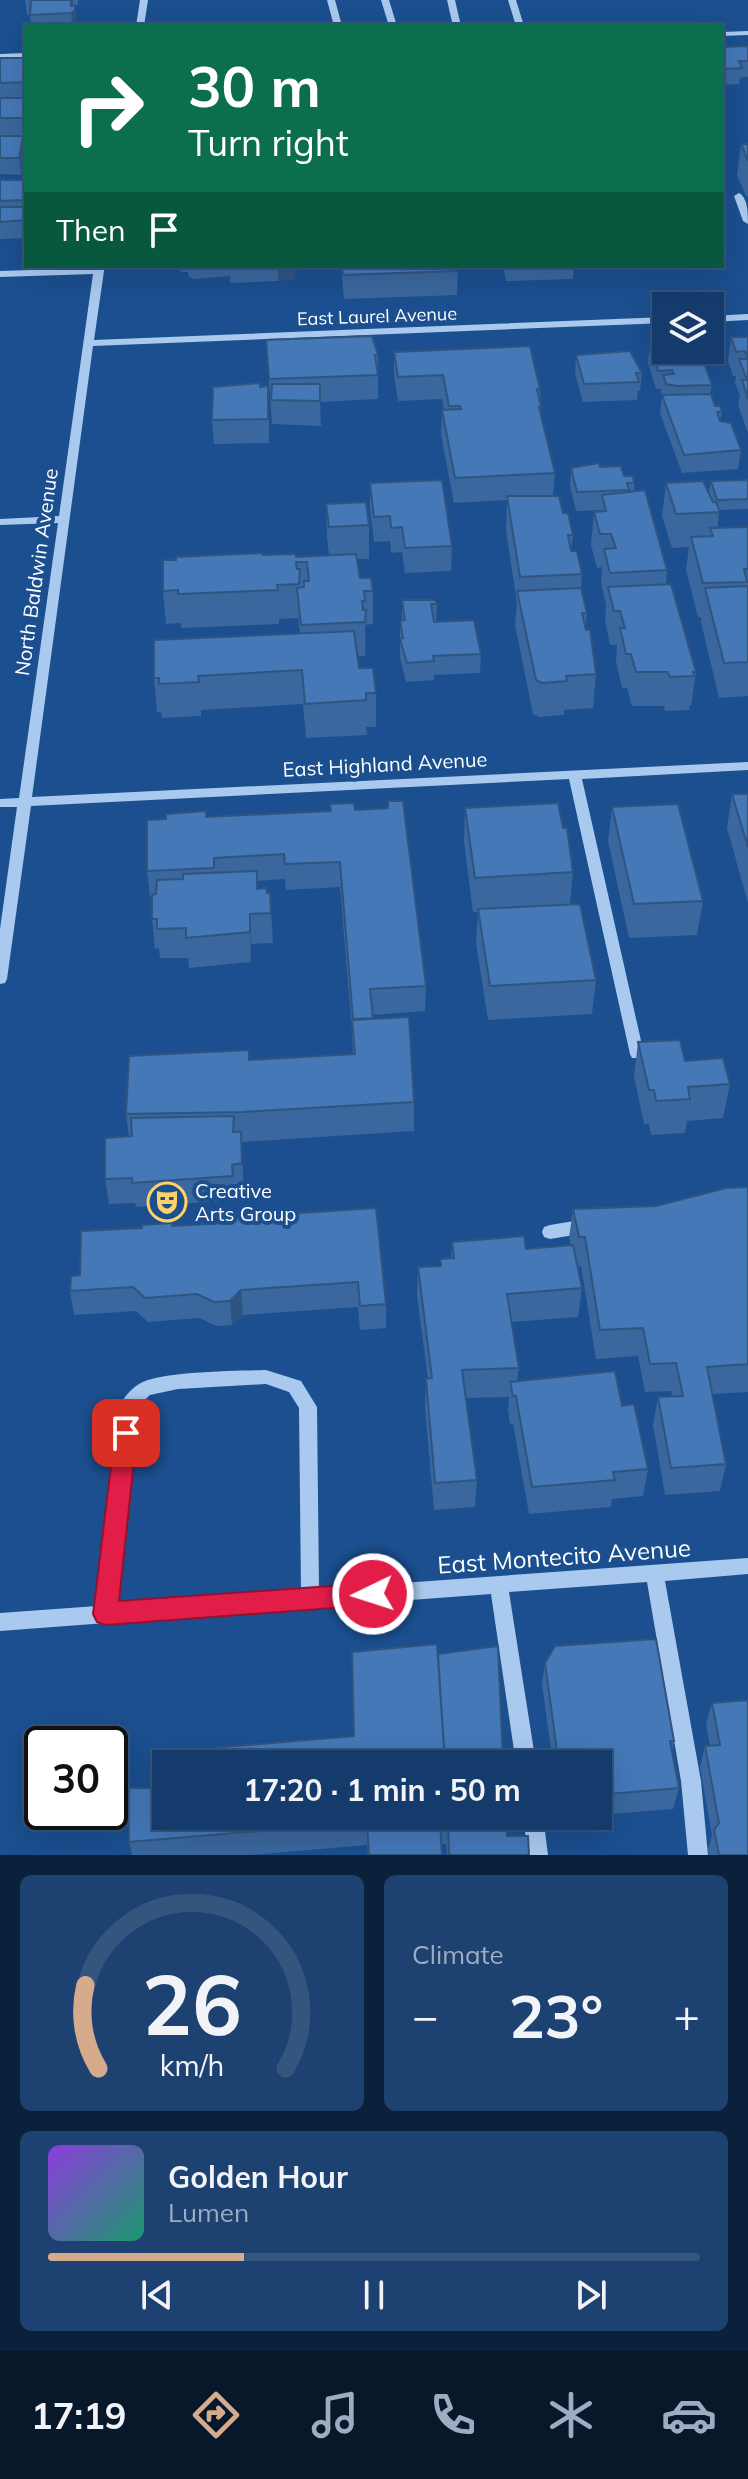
<!DOCTYPE html>
<html lang="en">
<head>
<meta charset="utf-8">
<style>
	:root { --surface:#143b6b; --page:#1d4271; --text:#f1f3f6; --muted:#9dadc1; --line:#33557e; --accent:#d6ab8b }
	body { margin:0; font-family:Mulish,sans-serif; background:var(--page); color:var(--text); height:100vh; display:flex; flex-direction:column; font-size:30px; white-space:nowrap }
	* { box-sizing:border-box; margin:0 }
	p { font-size:26px; color:var(--muted) }
	.icon { flex:none; width:44px; height:44px; fill:none; stroke:currentColor; stroke-width:2; stroke-linecap:round; stroke-linejoin:round }
	.map { position:relative; height:1855px; overflow:hidden }
	.panel { display:flex; flex-direction:column; gap:20px; padding:20px; background:#0b203b; flex:1 }
	.panel>* { flex:none }
	.banner { position:absolute; left:24px; top:24px; width:700px; height:244px; border-radius:0px; box-shadow:0 8px 32px #0002,0 0 0 2px var(--line); background:#0b6e4f; color:#fff; overflow:hidden }
	.controls { position:absolute; left:652px; top:292px; display:grid; gap:16px }
	.controls a { display:grid; place-items:center; width:72px; height:72px; border-radius:0px; background:var(--surface); box-shadow:0 8px 32px #0002,0 0 0 2px var(--line); font-size:40px }
	.speed { position:absolute; left:24px; top:1726px; display:flex; gap:16px; font-size:40px; font-weight:700; text-align:center }
	.speed>* { display:grid; place-content:center; width:104px; height:104px; border-radius:50%; background:var(--surface); box-shadow:0 8px 32px #0002,0 0 0 2px var(--line); line-height:1 }
	.speed .limit { border:4px solid #111; border-radius:12px; background:#fff; color:#111 }
	.pin { position:absolute; display:grid; place-items:center; width:68px; height:68px; color:#fff; margin:-34px; border-radius:16px; box-shadow:0 4px 12px #0006 }
	.me { position:absolute; width:88px; margin:-44px; rotate:266deg; stroke-linejoin:round; filter:drop-shadow(0 0 6px #0008) }
	.turn { display:flex; align-items:center; gap:28px; height:168px; padding:0 32px; font-size:36px }
	.turn .icon { width:104px; height:104px; stroke-width:2.5 }
	.turn b { display:block; font-size:56px; line-height:68px }
	.then { display:flex; align-items:center; height:76px; padding:0 32px; background:#0003; gap:16px; font-size:30px }
	.big { font-size:60px; font-weight:700; line-height:1.1 }
	.panel .card { flex:1; display:flex; flex-direction:column; justify-content:center; gap:12px; min-width:0; padding:0 28px; border-radius:12px; background:var(--page) }
	.panel .dial { align-items:center; gap:0 }
	.dial svg { height:208px; overflow:visible; fill:none; stroke:var(--line); stroke-width:7; stroke-linecap:round; text-anchor:middle }
	.dial text { fill:var(--text); stroke:none }
	.song { display:flex; align-items:center; gap:24px }
	.cover { width:96px; height:96px; border-radius:12px; background:linear-gradient(135deg,hsl(270 70% 55%),hsl(160 70% 35%)) }
	.played { height:8px; border-radius:4px; background:linear-gradient(90deg,var(--accent) 30%,var(--line) 30%) }
	.keys { display:flex; justify-content:space-around; direction:ltr }
	.heat { display:flex; justify-content:space-between; align-items:center; font-size:44px; direction:ltr }
	.panel .tiles { flex:1; display:grid; gap:20px; grid-template-columns:1fr 1fr }
	.card:last-child { grid-column:span 2 }
	.trip { position:absolute; left:152px; top:1750px; width:460px; height:80px; border-radius:0px; background:var(--surface); box-shadow:0 8px 32px #0002,0 0 0 2px var(--line); font-weight:700; line-height:80px; text-align:center }
	.menu { display:flex; height:128px; justify-content:space-around; align-items:center; background:#08182b; color:var(--muted) }
	.menu .icon { width:56px; height:56px }
	.menu .on { color:var(--accent) }
	.menu b { font-size:36px; color:var(--text) }
	.map>svg:first-child { display:block }
</style>
</head>
<body>
<div class="map">
<svg width="748" height="1855" viewBox="0 0 748 1855">
	<rect width="100%" height="100%" fill="#1b4f8f"/>
	<g fill="none" stroke-linecap="round" stroke-linejoin="round">
		<path fill="#a9c9ee" fill-rule="evenodd" d="M140 0H148L144 26H136Z
			M327 0H335L342 26H334Z
			M381 0H389L397 26H389Z
			M447 0H455L461 26H453Z
			M508 0H516L524 26H516Z
			M748 31V35L722 36V32Z
			M26 53V59L0 60V54Z
			M739 193C748 198 748 213 748 224L743 221 734 196Z
			M94 266H104V271L94 340 666 317V323L93 346 32 797 748 762V770L582 779 644 1054 642 1058H632L630 1054 569 779 31 806 7 979 5 983 0 984V929L17 807H0V799L19 798 58 523 0 525V519L59 516 93 274 0 277V271L94 268Z
			M748 314V320L710 322V316Z
			M586 1219 592 1221 594 1226 592 1231 586 1233 550 1239 544 1237 542 1232 544 1227 550 1225Z
			M266 1370 301 1381 317 1407 319 1589 748 1558V1574L665 1581 701 1781 708 1855H688L681 1781 647 1582 509 1592 536 1764H516L491 1594 0 1631V1613L97 1606 121 1403C125 1396 132 1388 139 1384 159 1371 239 1371 266 1370ZM266 1384 289 1392 299 1408 301 1591 115 1605 138 1406 150 1395 178 1389Z
			M523 1816H543L548 1855H528Z"/>
	</g>
	<path fill="#3a679d" d="M25 0H78V5H75L76 26H31L30 14 27 15Z
		M748 46V77L740 78 739 84 722 85V47Z
		M0 58H26V135H0Z
		M0 136H23L25 153 21 175 0 174Z
		M741 144H748V196H746L737 175Z
		M0 180H25L26 190V238L0 239Z
		M180 266H304V267L295 272V279L278 281 230 283V276L195 279 189 277 188 272H180Z
		M341 266H458L457 295 344 299Z
		M490 266H574L573 279 506 281 503 267 491 270Z
		M731 337H748V433L738 405 740 395 735 383 736 376H733L728 361Z
		M266 340 378 355V399L320 402 321 426 272 424Z
		M650 345 712 385 710 394 715 406 722 411 720 421 741 450 738 469 682 473 660 413 662 397 661 389H656L648 363Z
		M394 352 540 389 541 415 555 473 553 496 563 513 573 535 571 551 582 574 581 588 587 613 585 629 596 674 593 708 564 710V715L539 717 533 714 515 625 517 604 506 530 507 500 454 503 441 435 442 410H444L442 399 398 401 394 376Z
		M576 355 642 373 640 391H638L637 400 583 402 575 373Z
		M260 387 269 411V443L214 444 212 420Z
		M600 467 624 476 634 483V492L667 570 666 584 696 672 691 706H689V710L665 711 664 706H632L627 688H622L616 662 617 645H610L605 621 606 605 601 582 602 567 597 568 591 545 594 512H600V510L576 511 570 486 571 468Z
		M748 480V509L719 510 718 527H748V696L719 698 701 622V617H698L686 570 689 547 672 548 662 516 666 483 712 499 709 491 711 481Z
		M370 483 452 546 451 571 405 573 402 552 391 553 390 541 374 542 370 508Z
		M326 504 369 525V559H357L360 578 373 591V624L366 625 365 656H357L359 668 376 693V727H366L367 735 306 738 303 704 201 710V716L162 718 161 712H157L154 678 300 633 298 618 279 619V624L181 628V623L166 624 163 591 263 555 296 557 329 555 327 537Z
		M402 600 437 604 436 622 481 654 480 673 434 675V680L406 682 400 658V621H402Z
		M732 794H748V903L727 828Z
		M388 801 426 986 425 1011 373 1015V1019L414 1102V1131L241 1142 244 1188 234 1189 235 1200 136 1207 135 1203 109 1204 105 1179 129 1136 126 1114 249 1060 353 1054 352 1031 340 887 286 890 285 879 257 881 258 889 267 893H270L273 943 251 944V962L189 968 188 958H160L159 948 155 949 152 919V897H150L147 871 207 817 330 811V804L355 810 388 808Z
		M612 807 703 901 697 935 629 938 608 841Z
		M465 808 573 872 570 904 596 980 592 1014 488 1020 476 943 478 912H473L464 842Z
		M638 1042 685 1061 730 1084 723 1118 687 1121 685 1133 651 1135 649 1124H644L634 1076Z
		M748 1187V1392L712 1394 726 1464 720 1491 665 1495 653 1425 658 1397 672 1396 671 1391 645 1392 638 1356 596 1359 581 1266H578L582 1288 578 1317 511 1322 519 1368 517 1381 622 1406 648 1469 643 1496 612 1499 611 1507 529 1514 513 1424H510L508 1410 509 1397 466 1398 477 1480 475 1507 434 1510 425 1407 426 1379H428L417 1296 418 1267 440 1266V1259L451 1258 452 1242 526 1249 571 1245 569 1238 573 1209 656 1206Z
		M376 1208 386 1304V1328L360 1330 358 1307 243 1315 232 1325 217 1326 199 1318 148 1322 136 1311 74 1315 70 1291 80 1275 172 1226Z
		M545 1663 674 1741 672 1751 679 1788 673 1809 598 1815V1764H553L542 1684Z
		M712 1703 748 1855H709L708 1849 712 1836 700 1767 705 1746H710L706 1724Z
		M128 1788 506 1816 507 1836 529 1855H447L446 1844H441L442 1855H368L367 1845 250 1855H132L129 1842Z"/>
	<path fill="#305480" d="M71 0H73V11L75 5 77 26H72Z
		M23 136 25 153 21 175 19 158Z
		M25 180 26 190 25 217 23 200Z
		M278 266H304V267L295 272V279L278 281Z
		M491 266H503L491 270Z
		M366 610V643L365 656V622Z
		M250 914 251 944V962L250 932Z
		M241 1290 243 1315 232 1325 230 1301Z"/>
	<path fill="#4478b7" stroke="#305480" stroke-width="2" d="M31 0H71V6L75 5V10L71 13 30 15Z
		M748 46V61H739L742 68 722 69V47Z
		M0 58H26V82L0 83Z
		M0 98H26V118H0Z
		M0 136H23L19 158H0Z
		M741 144H748V161Z
		M0 180H25L23 200 0 201Z
		M0 207H26V220L0 222Z
		M342 266H456L457 271 343 275Z
		M372 336 378 355H375L378 375 269 379 266 340Z
		M731 337H748V399L742 380H747L739 359H748L745 351 736 352Z
		M666 344V350L700 351 712 385 677 386 666 384 663 375 674 374 672 370 658 371 650 345Z
		M530 346 540 389H537L541 407H539L555 473 455 478 442 410 461 409 460 406H449L443 375 398 377 394 352Z
		M630 351 642 373H636L639 382 584 384 576 355Z
		M260 383V387L268 386V419L212 420 213 387Z
		M272 384H320V401L271 400Z
		M711 394 715 406H720L722 411 717 412 720 421 731 423 741 450 684 455 662 395Z
		M599 463 600 467 621 466 624 476H633L634 483H627L629 490 577 492 571 468Z
		M442 480 452 546 405 548 402 527 391 528 390 516 374 517 370 483Z
		M748 480V499L717 500 711 481Z
		M703 481 713 502H716L720 512 676 514 666 483Z
		M645 490 667 570 610 573 604 549 616 548 611 534H600L594 512 606 511 602 495Z
		M507 496H559L563 513H568L573 535H568L571 551H577L582 574 520 577Z
		M366 502 369 525 329 527 326 504Z
		M748 527V569H744L747 582 703 583 691 537 713 536 710 528Z
		M262 553 263 555 296 554V557L356 554 360 578H371L373 591H364L365 601H362L363 610H366L365 622 301 625 297 588 304 587V581H309L307 562H296L297 569H300L299 584 277 585 278 590 178 594V590L163 591V560H176V557Z
		M671 584 696 672H693L694 676 670 677 668 672H636L631 654H626L620 628H625L620 611H614L608 587Z
		M748 586V662L724 663 705 588Z
		M581 588 587 613H582L586 630 590 629 596 674 566 676 567 681 542 683 536 680 517 591Z
		M402 600H435L437 604H431L434 622 474 620 481 654 433 656 434 661 407 663 400 639 403 638 400 621 405 620Z
		M354 631 359 668H373L376 693H366V700L305 704 302 670 198 676 199 682 159 684V678H154V640Z
		M732 794H748V847Z
		M388 801H403L426 986 370 989 373 1018 353 1019 340 862 285 864 284 854 214 858V868L147 871V820L166 819V814L206 811V817L331 811 330 804 354 803 355 810 388 808Z
		M558 803 563 828H567L573 872 475 878 465 808Z
		M678 804 703 901 634 904 612 807Z
		M257 871V889L266 888 267 893H270L271 913 250 914V932L186 938V928L157 929V919H152V895L156 894 157 880 183 879V874Z
		M580 904 596 980 490 986 478 909Z
		M409 1017 414 1102 243 1112 126 1114 129 1056 249 1050V1060L355 1054 352 1020Z
		M680 1040 685 1061 723 1058 730 1084 688 1087 690 1099 656 1101 654 1090H649L638 1042Z
		M234 1116 233 1132H241L242 1163 232 1165 233 1176 132 1183V1178L105 1179V1138L132 1136 131 1118Z
		M748 1187V1364L707 1367 726 1464 671 1468 658 1397 683 1396 676 1363 650 1364 643 1328 600 1330 585 1237H579L573 1209 656 1206 726 1188Z
		M376 1208 386 1304 360 1306 358 1282 241 1290 230 1301 214 1302 197 1294 145 1298 133 1287 70 1291 71 1276 80 1275 81 1231 142 1228V1225L172 1223V1226L225 1223V1218Z
		M524 1236 526 1249 573 1245 582 1288 507 1294 519 1368 462 1370 477 1480 435 1483 426 1379 432 1378 418 1267 441 1266 440 1259 454 1258 452 1242Z
		M615 1371 622 1406 634 1404 648 1469 613 1472 615 1480 532 1487 516 1396H513L510 1382Z
		M656 1639 674 1741H670L679 1788 598 1795V1764H580L577 1749 557 1751 545 1663 555 1646Z
		M437 1644 445 1764H176L177 1751 354 1736 352 1652Z
		M498 1646 503 1764H445L438 1654Z
		M748 1700V1855H719L714 1830 719 1823 705 1746 720 1745 712 1703Z
		M128 1788H166V1816H448V1820L440 1821 442 1855H369L367 1822 129 1842Z
		M448 1816H506L507 1836H528L529 1855H449Z"/>
	<path fill="#e11d48" stroke="#92132f" stroke-width="2" d="M126 1423 134 1426 137 1433 119 1601 373 1583 381 1586 385 1594 381 1602 373 1605 105 1625 97 1622 93 1614 115 1433 118 1426Z"/>
	<defs>
		<g id="theatre-ring" transform="scale(2)"><circle r="9.5" fill="#1b4f8f" stroke="#ffd166" stroke-width="1.5"/><path d="M-5-5.5Q0-4 5-5.5V0Q5 5 0 6Q-5 5-5 0ZM-3.3-2.5H-1v1.5H-3.3ZM1-2.5H3.3v1.5H1ZM-2.8 1Q0 5.5 2.8 1Z" fill="#ffd166"/></g>
	</defs>
	<g fill-rule="evenodd">
		<use href="#theatre-ring" x="167" y="1202"/>
	</g>
	<g text-anchor="middle" dominant-baseline="central" stroke-width="8" stroke-linejoin="round" paint-order="stroke">
		<g font-size="18" fill="#fff" stroke="#1b4f8f">
			<text transform="translate(377 316) rotate(-2)">East Laurel Avenue</text>
		</g>
		<g font-size="20" fill="#fff" stroke="#1b4f8f">
			<text transform="translate(36 572) rotate(-82)">North Baldwin Avenue</text>
			<text transform="translate(385 764) rotate(-3)">East Highland Avenue</text>
		</g>
		<g font-size="20" fill="#fff" stroke="#1b4f8f" text-anchor="start">
			<text x="195" y="1190">Creative<tspan x="195" dy="23">Arts Group</tspan></text>
		</g>
		<g font-size="24" fill="#fff" stroke="#1b4f8f">
			<text transform="translate(564 1556) rotate(-4)">East Montecito Avenue</text>
		</g>
	</g>
</svg>
<div class="controls">
<a><svg class="icon" aria-label="layers" viewBox="0 0 24 24"><path d="M12 4l9 5-9 5-9-5zM3 14l9 5 9-5"/></svg></a>
</div>
<div class="speed"><div class="limit">30</div></div>
<div class="pin" style="left:126px;top:1433px;background:#d93025"><svg class="icon" aria-label="arrive" viewBox="0 0 24 24"><path d="M6 21V4h12l-3 4 3 4H6"/></svg></div>
<svg class="me" style="left:373px;top:1594px" viewBox="-20 -20 40 40"><circle r="17" fill="#e11d48" stroke="#fff" stroke-width="3"/><path d="M0-11L8 9 0 5-8 9z" fill="#fff"/></svg>
<div class="trip">17:20 · 1 min · 50 m</div>
<div class="banner">
<div class="turn"><svg class="icon" aria-label="right" viewBox="0 0 24 24"><path d="M7 20v-9h11M14 6l5 5-5 5"/></svg><div><b>30 m</b>Turn right</div></div>
<div class="then">Then<svg class="icon" aria-label="arrive" viewBox="0 0 24 24"><path d="M6 21V4h12l-3 4 3 4H6"/></svg></div>
</div>
</div>
<section class="panel">
<div class="tiles">
<div class="card dial"><svg viewBox="0 0 100 80">
<path d="M14 69A42 42 0 1 1 86 69"/>
<path d="M14 69A42 42 0 0 1 9 37" stroke="#d6ab8b"/>
<text x="50" y="56" font-size="32" font-weight="700">26</text>
<text x="50" y="72" font-size="11">km/h</text>
</svg></div>
<div class="card"><p>Climate</p>
<div class="heat"><a>−</a><b class="big">23°</b><a>+</a></div>
</div>
<div class="card">
<div class="song"><i class="cover"></i><div><b>Golden Hour</b><p>Lumen</p></div></div>
<div class="played"></div>
<div class="keys"><svg class="icon" aria-label="previous" viewBox="0 0 24 24"><path d="M18 5L8 12l10 7zM5 5v14"/></svg><svg class="icon" aria-label="pause" viewBox="0 0 24 24"><path d="M8 5v14M16 5v14"/></svg><svg class="icon" aria-label="next" viewBox="0 0 24 24"><path d="M6 5l10 7-10 7zM19 5v14"/></svg></div>
</div>
</div>
</section>
<nav class="menu">
<b>17:19</b>
<svg class="icon on" aria-label="directions" viewBox="0 0 24 24"><path d="M12 3l9 9-9 9-9-9zM9 14v-3h6M13 9l2 2-2 2"/></svg>
<svg class="icon" aria-label="music" viewBox="0 0 24 24"><path d="M9 18V5l10-2v13"/><circle cx="6" cy="18" r="3"/><circle cx="16" cy="16" r="3"/></svg>
<svg class="icon" aria-label="phone" viewBox="0 0 24 24"><path d="M5 4h4l2 5-3 2q2 4 5 5l2-3 5 2v4C11 20 4 13 5 4z"/></svg>
<svg class="icon" aria-label="climate" viewBox="0 0 24 24"><path d="M12 3v18M4 7l16 10M4 17L20 7"/></svg>
<svg class="icon" aria-label="car" viewBox="0 0 24 24"><path d="M5 17H2v-5l4-1 3-4h7l3 4 3 1v5h-3M9 17h6M6 11h13"/><circle cx="7" cy="17" r="2"/><circle cx="17" cy="17" r="2"/></svg>
</nav>
</body>
</html>
